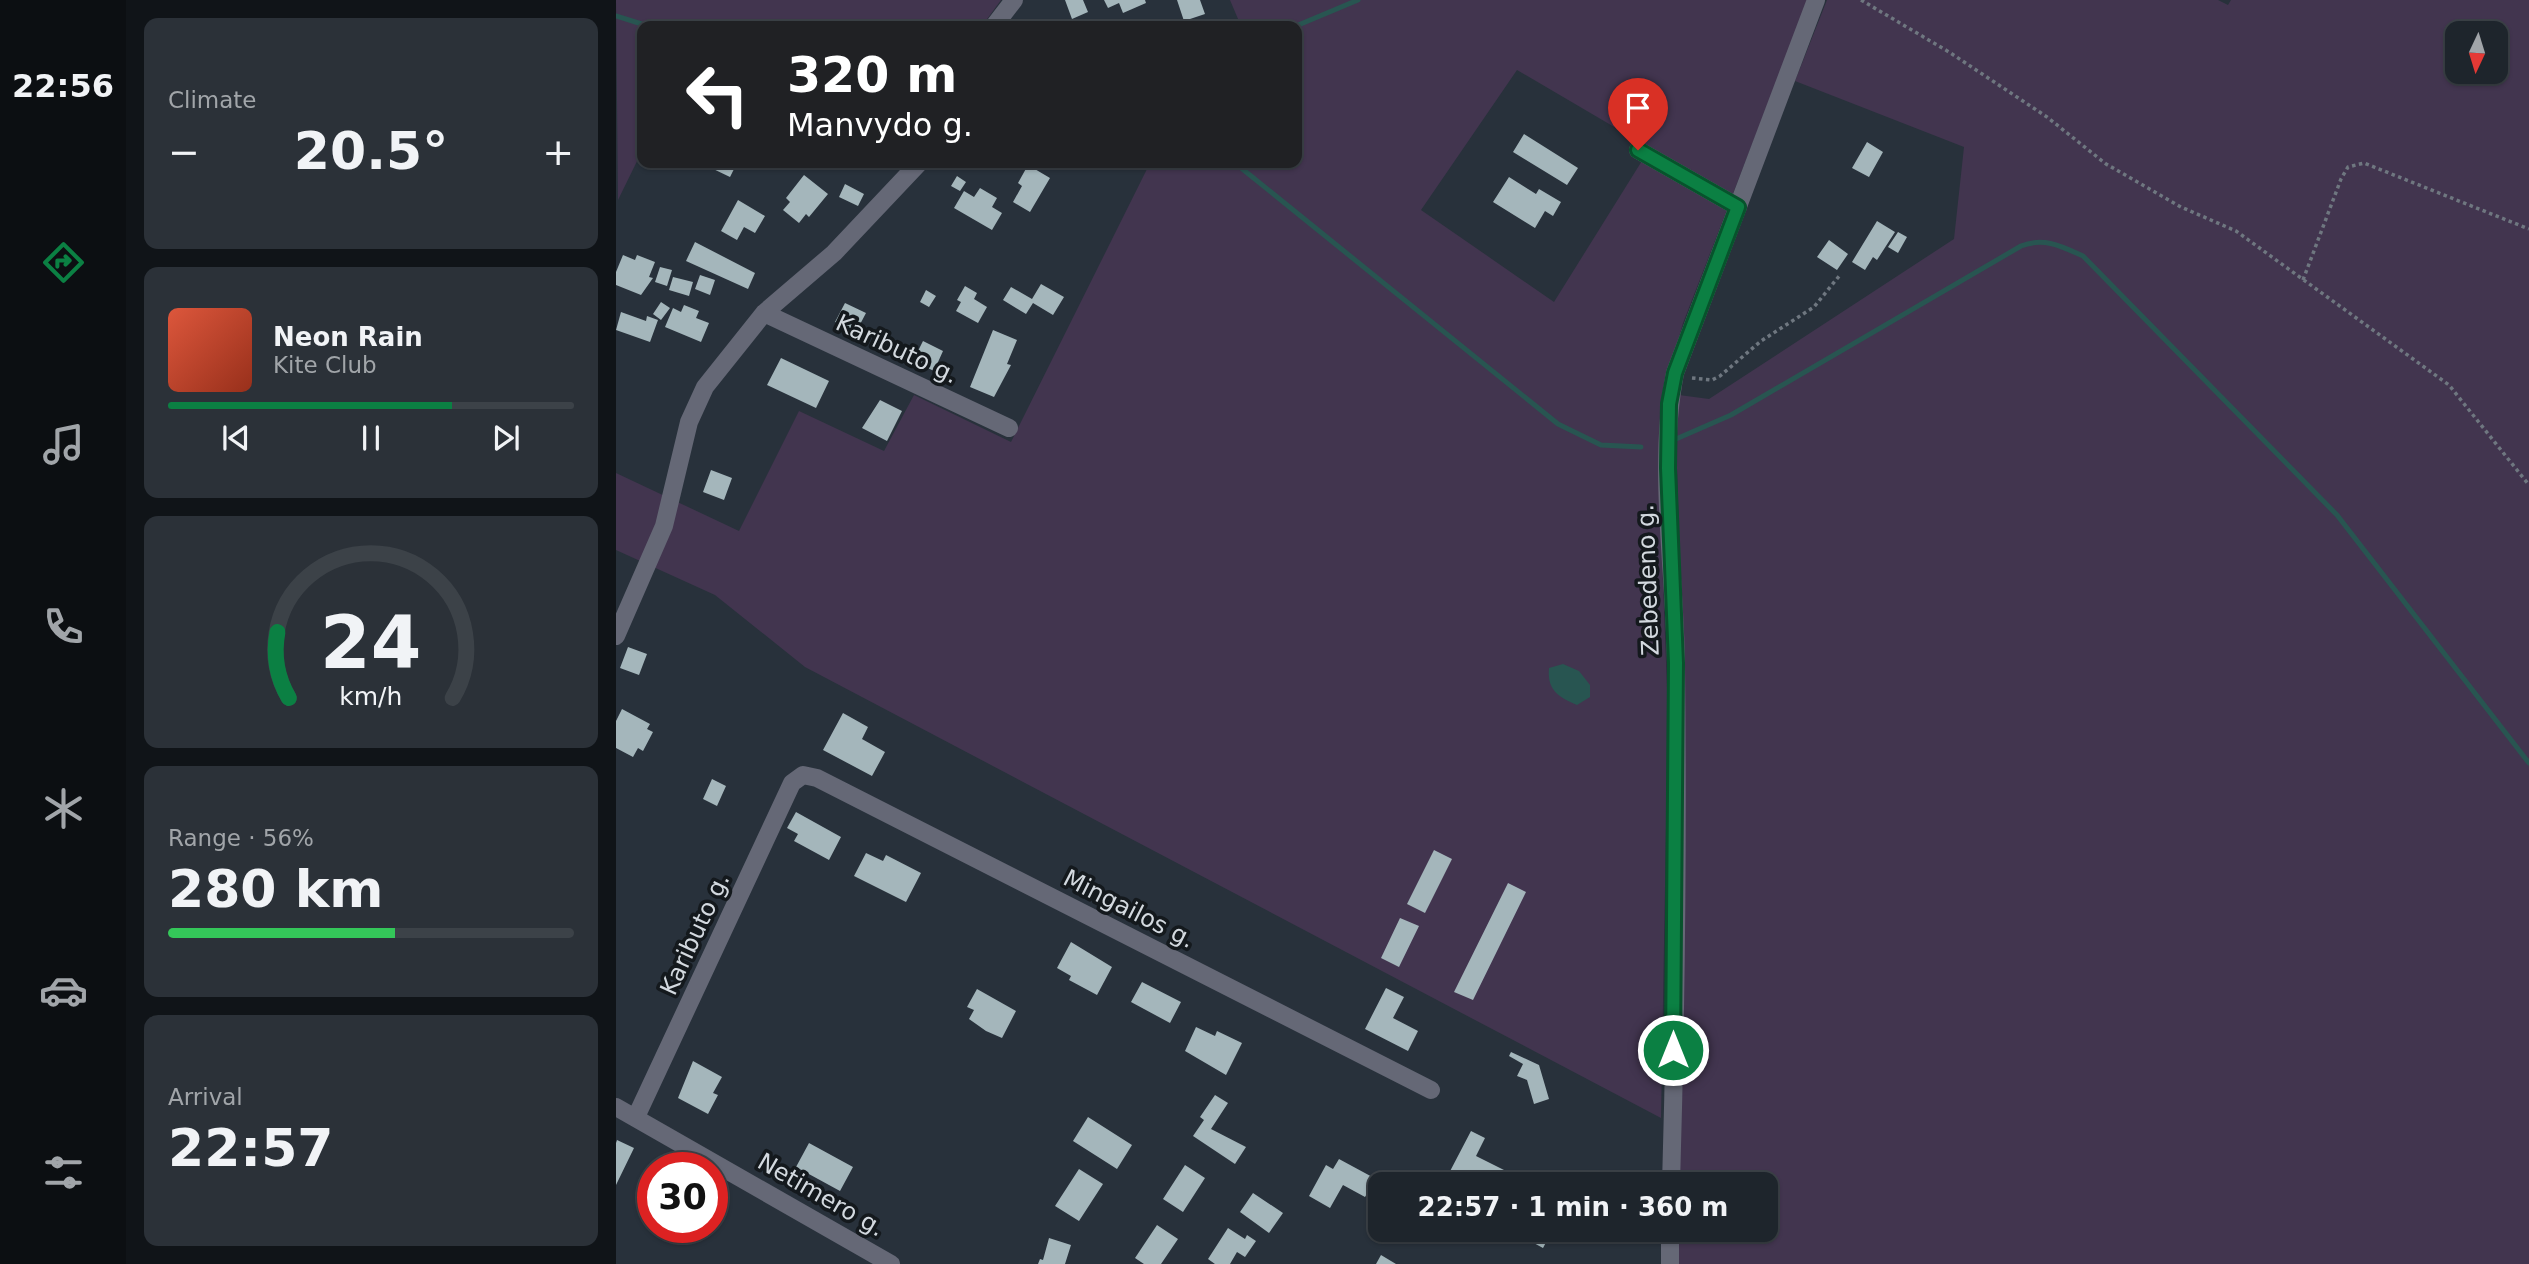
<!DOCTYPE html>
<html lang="en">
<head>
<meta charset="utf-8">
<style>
	:root { --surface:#1e252c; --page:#2b3138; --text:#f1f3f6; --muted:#a1a5a9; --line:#3c4248; --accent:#0b8043 }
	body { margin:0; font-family:"DejaVu Sans",sans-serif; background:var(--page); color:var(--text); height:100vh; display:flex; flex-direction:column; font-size:26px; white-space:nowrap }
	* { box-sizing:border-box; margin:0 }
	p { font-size:23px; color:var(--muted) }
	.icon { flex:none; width:38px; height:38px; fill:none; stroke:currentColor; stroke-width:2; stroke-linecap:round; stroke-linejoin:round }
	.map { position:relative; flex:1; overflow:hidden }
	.side { display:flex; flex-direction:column; gap:18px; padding:18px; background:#101418; width:490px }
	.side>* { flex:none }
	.guide { position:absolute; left:21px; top:21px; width:665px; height:147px; border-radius:14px; box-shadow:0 2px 5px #0004,0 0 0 2px var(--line); background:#202124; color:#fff; overflow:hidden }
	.needle { width:46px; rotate:184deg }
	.controls { position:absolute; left:1829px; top:21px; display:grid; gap:14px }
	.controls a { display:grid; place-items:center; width:63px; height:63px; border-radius:14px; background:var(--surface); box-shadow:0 2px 5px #0004,0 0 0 2px var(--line); font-size:35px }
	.speed { position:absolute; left:21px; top:1152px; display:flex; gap:14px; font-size:35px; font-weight:700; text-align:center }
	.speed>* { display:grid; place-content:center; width:91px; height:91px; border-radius:50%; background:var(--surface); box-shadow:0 2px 5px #0004,0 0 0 2px var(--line); line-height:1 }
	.speed .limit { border:10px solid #d22; background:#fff; color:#111 }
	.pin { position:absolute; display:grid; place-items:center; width:60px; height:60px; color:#fff; margin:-72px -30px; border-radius:50% 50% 50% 0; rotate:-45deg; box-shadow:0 0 7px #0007 }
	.pin .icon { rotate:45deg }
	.me { position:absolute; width:77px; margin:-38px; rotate:0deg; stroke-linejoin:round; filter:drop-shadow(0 0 5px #0008) }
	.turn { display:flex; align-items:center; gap:24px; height:147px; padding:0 35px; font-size:32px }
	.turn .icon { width:91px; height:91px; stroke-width:2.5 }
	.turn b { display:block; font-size:49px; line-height:60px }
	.big { font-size:52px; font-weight:700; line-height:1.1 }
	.side .tile { flex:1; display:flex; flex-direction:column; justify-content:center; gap:10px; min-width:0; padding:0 24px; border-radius:14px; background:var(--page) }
	.side .dial { align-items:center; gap:0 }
	.dial svg { height:182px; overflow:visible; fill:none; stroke:var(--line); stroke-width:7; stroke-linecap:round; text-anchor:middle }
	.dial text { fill:var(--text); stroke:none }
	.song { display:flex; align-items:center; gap:21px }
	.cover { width:84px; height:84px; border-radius:10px; background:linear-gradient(135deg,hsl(10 70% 55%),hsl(10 70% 35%)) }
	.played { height:7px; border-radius:4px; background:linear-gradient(90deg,var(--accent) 70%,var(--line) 70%) }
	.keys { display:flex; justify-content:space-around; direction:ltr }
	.heat { display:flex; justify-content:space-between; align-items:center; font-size:38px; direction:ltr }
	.charge { height:10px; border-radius:5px; background:linear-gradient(90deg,#34c759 56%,var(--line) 0) }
	.trip { position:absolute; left:752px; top:1172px; width:410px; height:70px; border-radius:14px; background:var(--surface); box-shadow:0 2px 5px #0004,0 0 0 2px var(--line); font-weight:700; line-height:70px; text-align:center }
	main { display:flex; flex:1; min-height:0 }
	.menu { display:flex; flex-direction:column; width:126px; justify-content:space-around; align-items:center; background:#0c0f12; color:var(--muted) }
	.menu .icon { width:49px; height:49px }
	.menu .on { color:var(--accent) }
	.menu b { font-size:32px; color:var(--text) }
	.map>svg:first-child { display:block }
</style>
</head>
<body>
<main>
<nav class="menu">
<b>22:56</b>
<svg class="icon on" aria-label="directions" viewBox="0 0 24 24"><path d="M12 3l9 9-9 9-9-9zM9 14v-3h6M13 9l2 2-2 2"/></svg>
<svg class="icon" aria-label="music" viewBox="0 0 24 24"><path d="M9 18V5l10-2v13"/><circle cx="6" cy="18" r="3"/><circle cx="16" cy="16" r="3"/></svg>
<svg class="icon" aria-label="phone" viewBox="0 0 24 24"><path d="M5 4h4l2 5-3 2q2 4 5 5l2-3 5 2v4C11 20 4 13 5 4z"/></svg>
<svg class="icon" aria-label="climate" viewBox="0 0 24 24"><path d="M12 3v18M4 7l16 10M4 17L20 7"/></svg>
<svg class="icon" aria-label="car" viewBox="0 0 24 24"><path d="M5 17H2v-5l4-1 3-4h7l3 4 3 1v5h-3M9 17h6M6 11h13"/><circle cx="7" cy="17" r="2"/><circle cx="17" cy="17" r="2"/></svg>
<svg class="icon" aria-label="filters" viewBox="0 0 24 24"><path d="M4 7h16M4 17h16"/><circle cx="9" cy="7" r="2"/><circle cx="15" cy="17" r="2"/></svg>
</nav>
<section class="side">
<div class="tile"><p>Climate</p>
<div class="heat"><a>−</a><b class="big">20.5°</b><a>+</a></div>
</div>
<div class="tile">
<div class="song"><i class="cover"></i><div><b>Neon Rain</b><p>Kite Club</p></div></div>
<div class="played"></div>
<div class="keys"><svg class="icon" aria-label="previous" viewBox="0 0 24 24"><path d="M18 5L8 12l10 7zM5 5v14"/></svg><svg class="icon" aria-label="pause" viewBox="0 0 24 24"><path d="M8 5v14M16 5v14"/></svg><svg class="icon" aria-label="next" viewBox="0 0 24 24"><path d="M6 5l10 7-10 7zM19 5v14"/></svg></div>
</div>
<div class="tile dial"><svg viewBox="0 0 100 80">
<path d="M14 69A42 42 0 1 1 86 69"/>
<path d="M14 69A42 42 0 0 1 9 40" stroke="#0b8043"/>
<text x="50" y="56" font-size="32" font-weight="700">24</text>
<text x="50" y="72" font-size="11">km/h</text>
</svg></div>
<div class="tile"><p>Range · 56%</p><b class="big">280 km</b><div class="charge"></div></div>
<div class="tile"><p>Arrival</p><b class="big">22:57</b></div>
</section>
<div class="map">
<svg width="1913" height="1264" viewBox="0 0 1913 1264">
	<rect width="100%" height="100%" fill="#28313b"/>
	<path fill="#42354f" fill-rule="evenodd" d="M0 0H385L366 26H26V151L2 200Z
		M614 0H1192L1067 323 1051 378 1042 457 1052 713 1045 1118 189 667 99 595 0 550V473L123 531 183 411 268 451 298 395 395 442 534 163H681V26H625ZM901 70 1034 148 938 302 805 210Z
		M1211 0H1602L1612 5 1615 0H1913V1264H1059L1060 1230H1150V1185H1060L1068 692 1060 439 1063 395 1093 399 1338 239 1348 147 1179 81ZM1841 33H1880V72H1841Z"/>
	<path fill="#285551" d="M947 664 963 671 974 685V697L961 705C942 697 931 690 933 668Z"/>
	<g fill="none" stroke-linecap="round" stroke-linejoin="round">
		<path stroke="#285551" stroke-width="5" d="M0 16 32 26
			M680 26 742 0
			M619 163 942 424 985 445 1025 447
			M1060 439 1115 415 1405 246C1428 237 1445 246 1467 256L1721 515 1913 763"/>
	</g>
	<path fill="#a4b6bb" d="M449 0H467L472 12 456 19Z
		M488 0H529L530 3 507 13 503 3 492 8Z
		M561 0H584L589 14 568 21Z
		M908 134 962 168 951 185 897 152Z
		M1251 142 1267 152 1253 177 1236 168Z
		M92 163H121L114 177 91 166Z
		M412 165 434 178 414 212 397 202 406 186 402 183Z
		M188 175 212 194 193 217 190 214 183 223 167 210 174 202 170 198Z
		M341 176 350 182 344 191 335 186Z
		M893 177 920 194 923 189 945 202 937 216 929 211 919 228 877 202Z
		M229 184 248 194 242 206 223 197Z
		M364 188 381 198 376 207 386 213 376 230 338 208 348 191 358 197Z
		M122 200 149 216 139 233 128 227 121 240 105 231Z
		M1261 221 1279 232 1261 260 1257 257 1249 270 1236 262Z
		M1282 232 1291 237 1282 253 1272 247Z
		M1213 240 1232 254 1221 270 1201 257Z
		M79 242 139 273 132 289 70 261Z
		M7 255 19 260 21 255 39 262 33 277 37 278 25 295 0 285V272Z
		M44 267 56 270 51 286 39 282Z
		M84 275 99 280 94 295 79 289Z
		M57 277 77 282 73 296 53 290Z
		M425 284 448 297 437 315 417 303 410 314 387 300 395 287 416 299Z
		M349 286 361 293 358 299 371 307 362 323 340 311 345 302 341 300Z
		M310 290 320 296 313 307 304 302Z
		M45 302 54 308 45 320 37 314Z
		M229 303 250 313 240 332 219 322Z
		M68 305 83 311 80 318 93 323 85 342 49 327 57 308 65 312Z
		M5 312 30 321 31 316 42 320 34 342 0 330Z
		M377 330 401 340 391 364 395 365 378 397 354 387Z
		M307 341 327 351 318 371 297 361Z
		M165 358 213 381 200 408 151 385Z
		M264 400 286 411 271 441 246 428Z
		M95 470 116 478 108 500 87 492Z
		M12 647 31 654 23 675 4 668Z
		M6 709 34 724 31 729 37 732 27 751 22 748 17 757 0 748V721Z
		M227 713 252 727 246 739 269 752 256 776 207 750Z
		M96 779 110 786 101 806 87 799Z
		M180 812 225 837 213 860 178 841 182 834 171 828Z
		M818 850 836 859 809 913 791 904Z
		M250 853 267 861 270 855 305 873 290 902 238 876Z
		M892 883 910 892 857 1000 838 992Z
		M784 918 803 926 783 967 765 958Z
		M455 942 496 967 481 995 453 980 455 976 441 968Z
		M526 982 565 1002 554 1023 515 1002Z
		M770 988 788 997 777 1018 802 1031 792 1051 749 1029Z
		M361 989 400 1011 386 1038 370 1031 353 1019 358 1010 351 1007Z
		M580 1027 599 1036 601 1031 626 1043 610 1075 569 1051Z
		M895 1052 923 1065 933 1099 918 1104 911 1080 901 1076 907 1064 893 1056Z
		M77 1061 106 1077 97 1093 102 1095 92 1114 62 1098Z
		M599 1095 612 1103 595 1129 630 1147 619 1164 577 1136 588 1120 584 1117Z
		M472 1117 516 1145 501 1169 457 1141Z
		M855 1131 869 1138 860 1156 888 1170 880 1185H873L851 1173 845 1184 831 1177Z
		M1 1140 18 1148 0 1185V1143Z
		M193 1143 237 1167 224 1191 180 1167Z
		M723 1159 760 1179 749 1197 727 1185 714 1208 693 1196 710 1165 717 1169Z
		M569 1165 589 1178 567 1212 547 1199Z
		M463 1169 487 1184 463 1221 439 1206Z
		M901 1176 915 1184 917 1180 926 1185H897Z
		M637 1193 667 1213 653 1233 624 1212Z
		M541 1225 562 1239 545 1264H528L519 1258Z
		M612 1228 629 1239 631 1235 640 1241 629 1257 621 1252 614 1264H599L592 1259Z
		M894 1230H930L935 1233 927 1248Z
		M433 1238 455 1245 449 1264H422L424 1259 427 1260Z
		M765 1255 780 1264H760Z"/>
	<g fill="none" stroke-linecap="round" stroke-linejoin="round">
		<path stroke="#6f7780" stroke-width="3.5" stroke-dasharray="3.5 3.5" stroke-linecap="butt" d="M1245 0 1333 52 1431 117 1490 164 1565 207 1620 231 1833 385 1913 485
			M1687 280 1725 179 1732 167 1748 163 1913 229
			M1076 378 1096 380 1104 376 1145 341 1198 307 1224 275"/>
		<path stroke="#656876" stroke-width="18" d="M378 26 398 0
			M1022 150 1122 207
			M148 313 393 428
			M0 636 48 526 73 422 89 387 148 313 218 253 303 163
			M0 1107 275 1264
			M20 1117 176 783 187 775 201 778 815 1090
			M1055 1185C1060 1012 1062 838 1060 665 1059 569 1041 468 1059 373L1200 0
			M1054 1264V1230"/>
	</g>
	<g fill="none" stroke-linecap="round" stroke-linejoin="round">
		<g stroke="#07532c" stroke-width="18">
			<path id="route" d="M1022 150 1122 207 1059 373 1053 404 1052 468 1060 663 1057 1050"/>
		</g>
		<use href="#route" stroke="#0b8043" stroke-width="12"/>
	</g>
	<g text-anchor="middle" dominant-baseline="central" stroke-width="7" stroke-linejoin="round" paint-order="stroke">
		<g font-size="24" fill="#d3d9df" stroke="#14191d">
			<text transform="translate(281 349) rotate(25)">Kaributo g.</text>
			<text transform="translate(1032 580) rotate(-92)">Zebedeno g.</text>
			<text transform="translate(513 909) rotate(27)">Mingailos g.</text>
			<text transform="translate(79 934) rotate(-65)">Kaributo g.</text>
			<text transform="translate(205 1195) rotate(30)">Netimero g.</text>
		</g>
	</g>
</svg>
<div class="controls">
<a><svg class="needle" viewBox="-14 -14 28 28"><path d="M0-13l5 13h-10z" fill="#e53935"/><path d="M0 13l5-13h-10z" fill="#a1a5a9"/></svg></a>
</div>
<div class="speed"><div class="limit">30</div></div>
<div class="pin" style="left:1022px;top:150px;background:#d93025"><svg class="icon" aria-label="arrive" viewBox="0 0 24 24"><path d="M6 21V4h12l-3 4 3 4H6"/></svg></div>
<svg class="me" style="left:1057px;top:1050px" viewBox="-20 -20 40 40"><circle r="17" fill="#0b8043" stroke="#fff" stroke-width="3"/><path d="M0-11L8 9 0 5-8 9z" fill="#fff"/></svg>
<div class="trip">22:57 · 1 min · 360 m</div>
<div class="guide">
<div class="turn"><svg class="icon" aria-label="left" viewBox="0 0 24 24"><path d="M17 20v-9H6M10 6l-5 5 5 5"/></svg><div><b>320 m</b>Manvydo g.</div></div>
</div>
</div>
</main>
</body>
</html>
